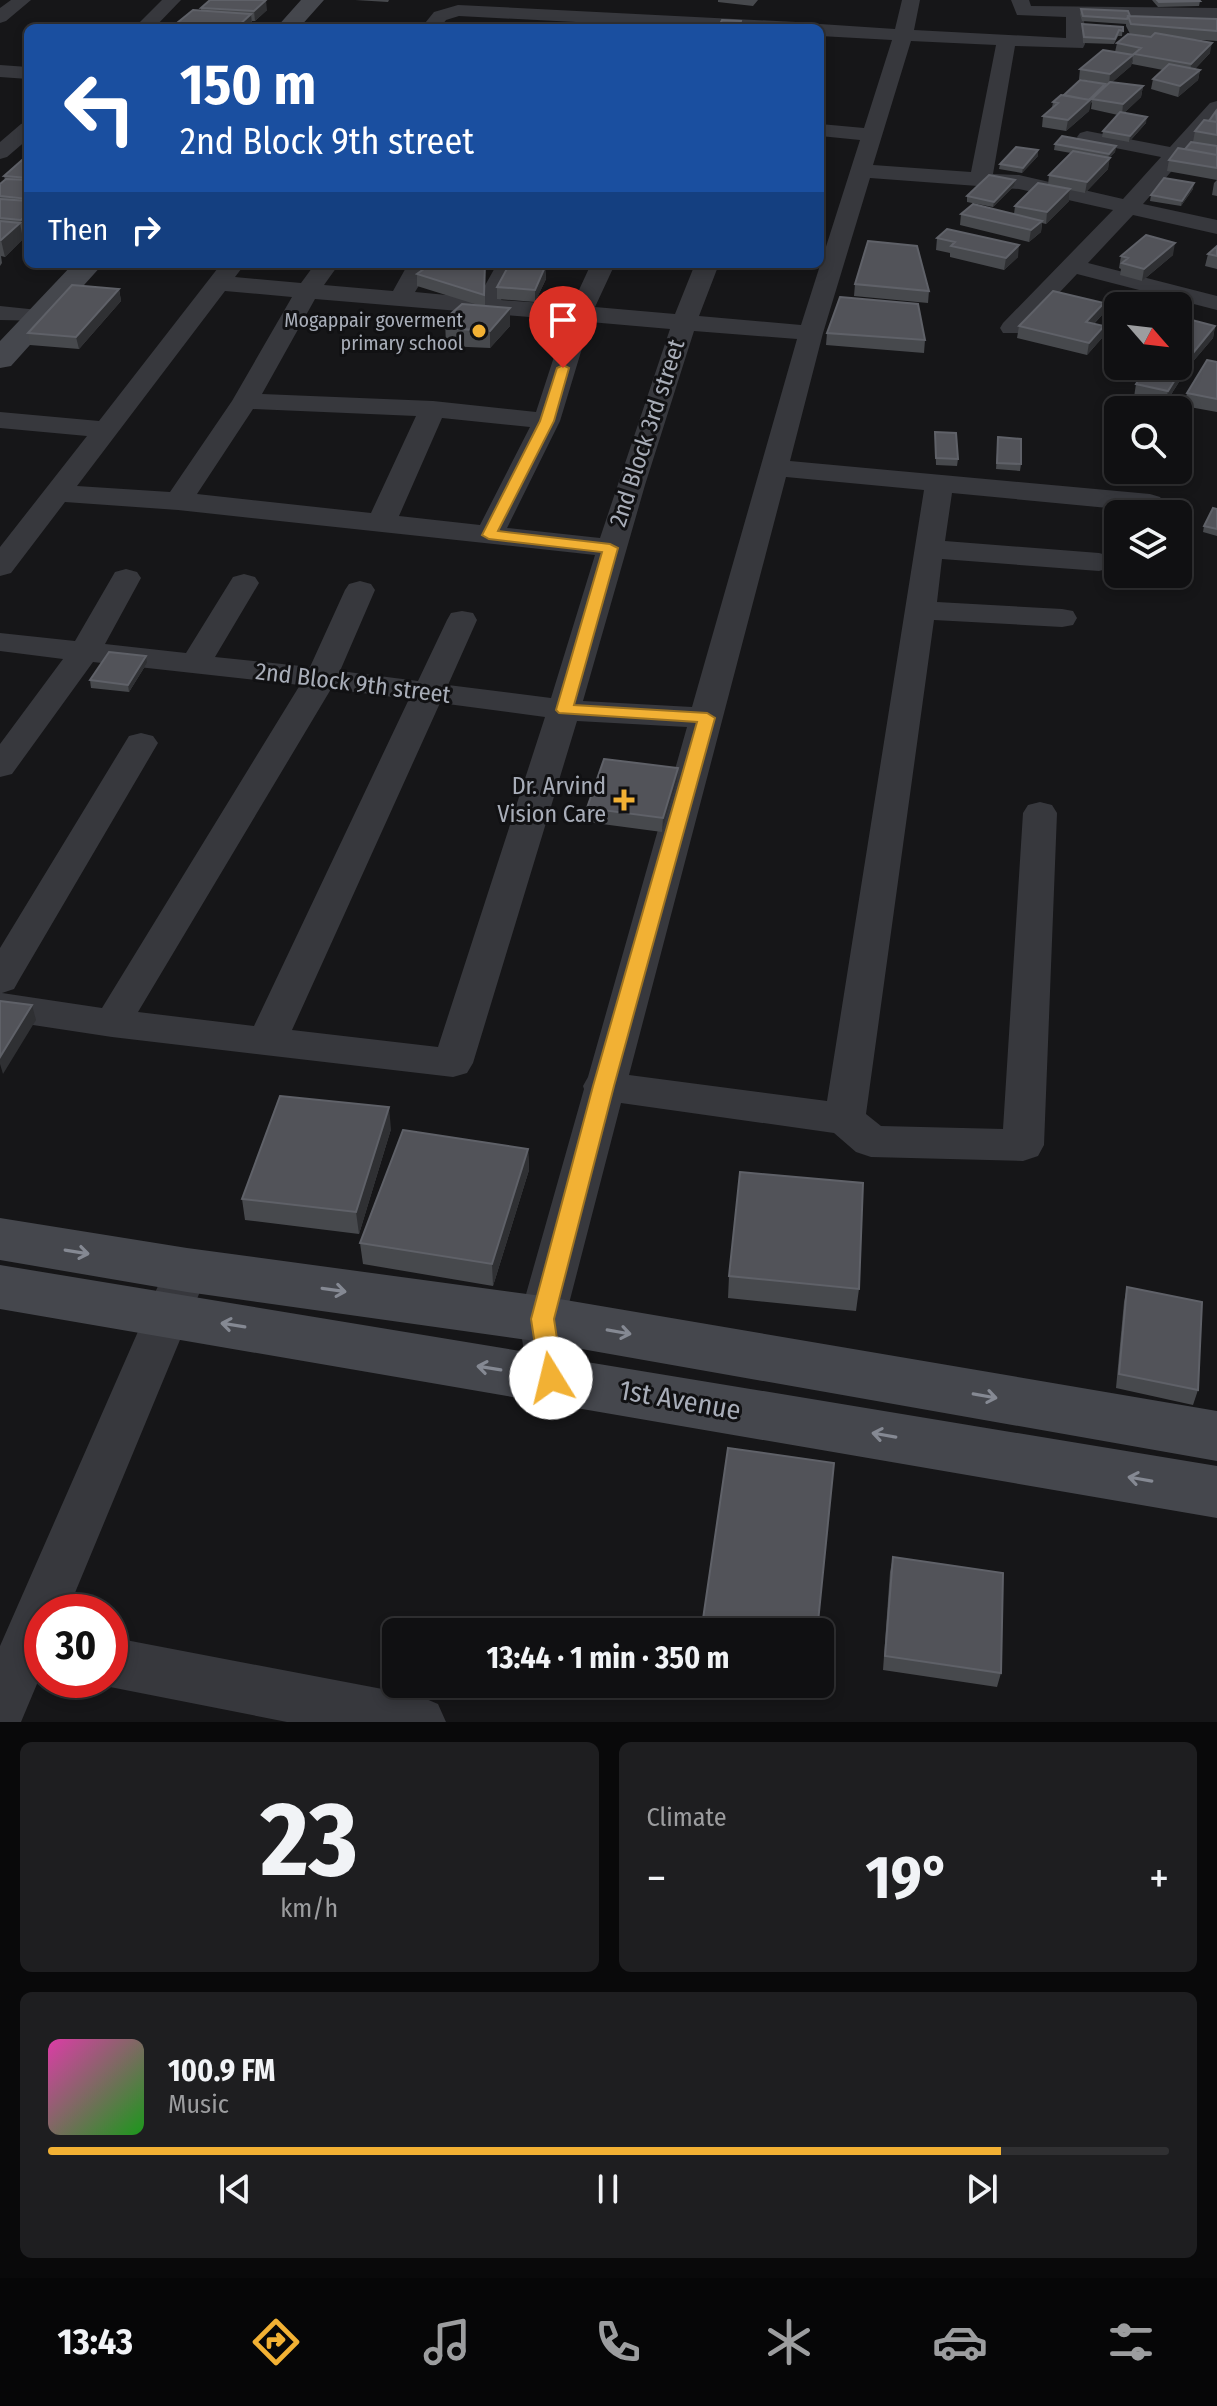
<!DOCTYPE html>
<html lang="en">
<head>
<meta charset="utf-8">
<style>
	:root { --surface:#101012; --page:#1e1e20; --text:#f1f3f6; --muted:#9c9d9f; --line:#303032; --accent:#f2b134 }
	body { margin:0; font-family:"Fira Sans Condensed",sans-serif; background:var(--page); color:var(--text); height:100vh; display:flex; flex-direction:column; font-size:30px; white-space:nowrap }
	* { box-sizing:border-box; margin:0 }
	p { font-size:26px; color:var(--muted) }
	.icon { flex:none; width:44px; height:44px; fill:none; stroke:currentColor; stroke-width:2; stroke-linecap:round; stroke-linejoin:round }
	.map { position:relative; height:1722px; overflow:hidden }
	.sheet { display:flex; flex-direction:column; gap:20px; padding:20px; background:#09090a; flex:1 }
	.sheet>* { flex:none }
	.banner { position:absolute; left:24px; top:24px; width:800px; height:244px; border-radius:12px; box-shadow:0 4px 12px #0003,0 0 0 2px var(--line); background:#1a4fa0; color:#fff; overflow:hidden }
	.needle { width:52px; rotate:118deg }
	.fabs { position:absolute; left:1104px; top:292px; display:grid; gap:16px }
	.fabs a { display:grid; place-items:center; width:88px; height:88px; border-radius:12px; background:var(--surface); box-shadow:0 4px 12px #0003,0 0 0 2px var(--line); font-size:40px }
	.speed { position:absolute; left:24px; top:1594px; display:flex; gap:16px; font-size:40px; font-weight:700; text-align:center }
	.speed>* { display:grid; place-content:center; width:104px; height:104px; border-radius:50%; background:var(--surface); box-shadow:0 4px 12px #0003,0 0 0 2px var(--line); line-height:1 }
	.speed .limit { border:12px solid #d22; background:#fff; color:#111 }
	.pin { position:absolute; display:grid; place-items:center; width:68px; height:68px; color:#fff; margin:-82px -34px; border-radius:50% 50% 50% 0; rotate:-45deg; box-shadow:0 0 8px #0007 }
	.pin .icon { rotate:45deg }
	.me { position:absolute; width:88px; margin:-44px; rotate:351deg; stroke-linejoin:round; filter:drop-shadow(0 0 6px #0008) }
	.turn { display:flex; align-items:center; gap:28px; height:168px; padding:0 24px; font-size:36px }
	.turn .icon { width:104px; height:104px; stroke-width:2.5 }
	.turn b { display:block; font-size:56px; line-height:68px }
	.then { display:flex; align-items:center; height:76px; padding:0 24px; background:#0003; gap:16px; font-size:30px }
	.big { font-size:60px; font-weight:700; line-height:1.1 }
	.sheet .card { flex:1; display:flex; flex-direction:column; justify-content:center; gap:12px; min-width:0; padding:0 28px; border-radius:12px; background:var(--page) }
	.sheet .dial { align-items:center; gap:0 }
	.dial b { font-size:104px; line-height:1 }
	.song { display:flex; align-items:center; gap:24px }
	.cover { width:96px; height:96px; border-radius:12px; background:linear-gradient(135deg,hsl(320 70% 55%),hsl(120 70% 35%)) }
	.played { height:8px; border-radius:4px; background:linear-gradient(90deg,var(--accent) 85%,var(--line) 85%) }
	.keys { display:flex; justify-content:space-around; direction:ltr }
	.heat { display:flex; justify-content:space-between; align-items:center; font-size:44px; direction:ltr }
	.sheet .tiles { flex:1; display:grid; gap:20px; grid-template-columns:1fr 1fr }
	.card:last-child { grid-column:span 2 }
	.trip { position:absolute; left:382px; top:1618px; width:452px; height:80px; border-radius:12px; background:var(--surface); box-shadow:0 4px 12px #0003,0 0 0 2px var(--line); font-weight:700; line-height:80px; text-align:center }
	.dock { display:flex; height:128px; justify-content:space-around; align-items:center; background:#060607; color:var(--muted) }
	.dock .icon { width:56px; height:56px }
	.dock .active { color:var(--accent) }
	.dock b { font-size:36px; color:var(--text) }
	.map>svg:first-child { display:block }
</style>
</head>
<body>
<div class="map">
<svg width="1217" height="1722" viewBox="0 0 1217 1722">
	<rect width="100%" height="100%" fill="#161618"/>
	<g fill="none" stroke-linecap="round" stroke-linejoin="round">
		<path fill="#37383d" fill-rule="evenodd" d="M11 0H31L6 21 0 23V8Z
			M162 0H181L154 28H134Z
			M902 0H920L914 30 1066 38V17L1017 15 1011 0H1029L1031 6 1217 8V18L1084 17 1085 44 1083 48 1015 46 993 174 1019 175 1123 199 1161 157 1080 141 1077 137 1080 133 1087 131 1170 147 1210 103 1217 101V119L1143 204 1217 220V234L1133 215 1088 263 1217 296V310L1077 274 1021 333H1003L1000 328 1003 323 1113 210 1019 189 870 178 823 333 790 461 1150 494 1160 497 1164 503 1160 509 1150 512 952 493 945 541 1099 553 1110 556 1114 562 1110 568 1099 571 942 559 937 602 1062 609 1073 611 1077 618 1073 625 1062 627 934 620 866 1114 881 1126 1003 1129 1023 813 1028 805 1040 802 1052 805 1057 813 1044 1145 1038 1156 1023 1161 871 1157 856 1152 834 1133 621 1103 565 1319 574 1378 568 1392 551 1398 534 1392 528 1378 519 1319 584 1089 583 1086 588 1077 687 727 577 721 473 1063 467 1073 453 1077 112 1037 0 1020V948L129 736 141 733 153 736 158 743 19 980 14 989 2 993 102 1008 300 685 93 662 12 774 0 777V744L63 659 0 651V633L75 641 115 572 126 569 137 572 141 578 105 644 186 653 233 577 244 574 255 577 259 583 215 657 310 667 345 590 349 584 360 581 371 584 375 590 340 671 418 681 447 620 451 613 462 611 473 613 477 620 448 685 551 698 595 555 178 510 65 502 11 573 0 576V547L87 436 0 428V412L99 421 221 264H245L235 277 301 283 315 264H339L324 285 393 291 408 264H432L415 292 478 298 497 264H521L501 300 572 305 591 264H615L595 307 675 314 695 264H719L699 316 801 325 860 140 820 136V124L864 128 892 40 820 36V28H812L820 24 895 29ZM911 41 996 45 971 172 873 165ZM225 291 292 297 232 401 170 492 77 486ZM315 299 566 320 536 412 433 401 262 394ZM590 322 670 329 600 538 507 528 560 421ZM694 331 797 339 692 707 583 701 645 485ZM253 409 416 416 371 513 197 494ZM442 418 530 427 480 525 399 516ZM786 477 924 490 827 1101 629 1075ZM331 689 409 699 254 1026 138 1012ZM440 703 545 717 438 1047 292 1030Z
			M458 5 796 22 805 28H692L459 16 446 20 440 28H421L434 12Z
			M0 65 28 67V79L0 77Z
			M28 122V139L7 157 0 159V142L21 124Z
			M0 306 48 311 51 316 48 321 0 320Z
			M187 1252 203 1257 209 1270 67 1612H42V1672L21 1722H0V1646L165 1270 171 1257Z
			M110 1637 419 1696 438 1704 446 1722H287L110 1687 92 1680H110Z"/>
		<path fill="#45474d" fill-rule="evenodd" d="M301 0H324L299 28H276Z
			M73 264H103L11 366 0 368V341Z
			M0 1218 187 1248 542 1296 1217 1411V1461L542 1342 187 1292 0 1260Z
			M0 1265 1217 1466V1518L0 1309Z"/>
	</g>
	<path fill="#47494d" d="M355 0H389L388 2Z
		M718 0H758L753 6 718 2Z
		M1152 0H1199L1200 1 1199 6 1158 7Z
		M201 8 267 10 255 21H252V24L248 28H176L177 23 201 10Z
		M1081 9 1130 16 1217 19V41L1186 39 1210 53 1195 69 1200 70 1198 80 1178 97 1151 89 1153 79 1163 70 1132 64 1133 57 1131 66 1111 83 1143 86 1141 97 1124 113 1146 123 1129 142 1102 137 1103 131 1118 115 1091 109 1092 102 1090 104 1089 111 1066 131 1042 127 1043 116 1052 108 1053 102 1064 95 1100 83 1079 79 1080 69 1115 52 1117 43 1130 34 1126 26V24L1082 21 1080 14Z
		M720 24 741 26 740 28H720Z
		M1082 24 1123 27 1122 36H1118L1114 44 1083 43Z
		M1217 111V180L1167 171 1169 160 1185 149 1193 142 1195 131 1209 121Z
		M1055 144 1116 146 1115 152 1109 158 1108 169 1085 193 1070 190 1069 201 1046 224 1042 223 1041 232 1029 242 960 225 961 214H1014L1015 206 1048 185 1049 175 1071 153 1054 150Z
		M1038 156 1022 173 999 169 1000 164Z
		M28 161V233L25 236H22L23 239 5 257 1 256 2 263 0 266V184L5 180 4 176Z
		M1217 180V196L1212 195 1214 183Z
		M1014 186 993 207 967 202V196Z
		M1193 189 1181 206 1150 201 1151 195Z
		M937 238 1018 257 1004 270 950 257V253L936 250Z
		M1217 246V269L1205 266 1208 254Z
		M1173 255 1142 281 1120 275 1121 269 1119 268 1121 256Z
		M485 264V306L510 308V326L490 348 446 346 445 319 478 305 417 286V274Z
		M545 267 546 279 535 302 497 299V287Z
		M855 284 929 291 928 303 854 296Z
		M119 289 121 301 79 349 30 345 28 333Z
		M1104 303 1102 315 1094 324 1102 338 1087 355 1017 338 1019 326Z
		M1118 318V335L1113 334 1115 322Z
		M1215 326 1213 338 1190 365 1187 364 1186 371 1165 404 1134 397 1136 384 1178 366V331Z
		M827 333 925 340 924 353 826 345Z
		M1217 362V412L1184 406 1187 393Z
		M935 432 958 459 957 466 936 465Z
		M998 437 1021 464 1020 471 996 469Z
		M1217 509V536L1203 532 1204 526Z
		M147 663 129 692 91 688 90 680Z
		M677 782 662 832 587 822V808Z
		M391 1129 359 1234 245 1220 242 1199Z
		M528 1149 529 1170 493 1286 363 1264 360 1243Z
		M729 1276 859 1289 856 1311 728 1298Z
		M1127 1287 1198 1390 1193 1405 1116 1388 1124 1302Z
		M893 1557 1001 1673 997 1687 883 1670 890 1572Z
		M703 1619 817 1632H702Z"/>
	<path fill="#2f3033" d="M266 0 267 10 255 21 254 11Z
		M251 14 252 24 248 28H236Z
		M1212 43 1210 53 1190 74 1191 64Z
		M1133 55 1131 66 1109 85 1110 74Z
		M1200 70 1198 80 1178 97 1180 86Z
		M1105 84 1104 90 1092 99 1089 111 1066 131 1068 120Z
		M1143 86 1141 97 1122 115 1123 104Z
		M1147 117 1146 123 1129 142 1130 136Z
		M1116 146 1115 152 1108 160 1109 154Z
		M1038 150V156L1022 173 1023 168Z
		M1110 158 1108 169 1085 193 1087 182Z
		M1015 180 1014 186 993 207 994 202Z
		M1194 183 1193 189 1181 206 1182 201Z
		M1070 189 1069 201 1046 224 1047 212Z
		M28 214V233L25 236 21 220Z
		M1042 221 1041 232 1029 242 1031 230Z
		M20 223 23 239 5 257 1 240Z
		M1175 243 1173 255 1142 281 1144 269Z
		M1019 245 1018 257 1004 270 1006 258Z
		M545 267 546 279 535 302V290Z
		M119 289 121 301 79 349 76 337Z
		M1104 303 1102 315 1084 334 1086 322Z
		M510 308V326L490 348V331Z
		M1104 326 1102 338 1087 355 1089 343Z
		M1215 326 1213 338 1190 365 1193 353Z
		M1188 359 1186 371 1165 404 1168 391Z
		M146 656 147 663 129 692 128 685Z
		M678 768 677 782 662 832 663 818Z
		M32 1005 36 1020 3 1074 0 1064V1057Z
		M389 1107 391 1129 359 1234 356 1212Z
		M528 1149 529 1170 493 1286 492 1264Z"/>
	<path fill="#525359" stroke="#5f6168" stroke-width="2" d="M210 0H266L254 11 201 8Z
		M1157 0H1199L1200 1 1159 2Z
		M1081 9 1128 11 1130 16H1128L1127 19 1083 16Z
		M193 10 251 14 236 28 177 23Z
		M1128 16 1217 19V31L1131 24Z
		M722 20 741 21 740 25 720 24Z
		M1082 24 1123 27V31L1119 30 1115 39 1084 37Z
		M179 26 214 28H176Z
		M1155 33 1212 43 1191 64 1134 54 1141 48 1117 43 1128 34 1151 37Z
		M1103 50 1133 55 1110 74 1080 69Z
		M1169 64 1200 70 1180 86 1153 79Z
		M1080 80 1105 84 1089 100 1064 95Z
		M1110 82 1143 86 1123 104 1092 99Z
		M1061 95 1090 100 1068 120 1043 116 1058 103 1053 102Z
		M1216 111 1217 122 1209 121Z
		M1120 112 1147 117 1130 136 1103 131Z
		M1204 120 1217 122V135L1195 131Z
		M1062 136 1116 146 1109 154 1055 144Z
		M1191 142 1217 146V155L1185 149Z
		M1016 147 1038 150 1023 168 1000 164Z
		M1178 148 1217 155V168L1169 160Z
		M1073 151 1110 158 1087 182 1049 175Z
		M22 160 28 161V178L4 176Z
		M989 175 1015 180 994 202 967 196Z
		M1164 178 1194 183 1182 201 1151 195Z
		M6 179 28 180V199L0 196V184Z
		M1038 183 1070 189 1047 212 1015 206Z
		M0 199 28 201V214L21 220 0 218Z
		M973 204 1042 221 1031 230 961 214Z
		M0 221 20 223 1 240H0Z
		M947 229 1019 245 1006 258 951 246 955 242 937 238Z
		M1146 235 1175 243 1144 269 1122 263 1128 258 1121 256Z
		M868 241 917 246 929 291 855 284Z
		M1217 246V256L1208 254Z
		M431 264H485L484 295 417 274Z
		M509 265 545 267 535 290 497 287Z
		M72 285 119 289 76 337 28 333Z
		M1053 291 1104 303 1086 322 1104 326 1089 343 1019 326Z
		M1138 291 1176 299 1171 306H1127Z
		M840 297 918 304 925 340 827 333Z
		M462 304 510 308 490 331 445 328V319Z
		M1188 319 1215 326 1193 353 1178 349V331Z
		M1178 357 1188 359 1168 391 1136 384 1148 366H1178Z
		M1207 360 1217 362V399L1187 393Z
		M935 432 956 433 958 459 936 458Z
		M998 437 1021 439V464L997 463Z
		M1213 508 1217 509V529L1204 526Z
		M109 652 146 656 128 685 90 680Z
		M604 759 678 768 663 818 587 808Z
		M0 1001 32 1005 0 1057Z
		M280 1096 389 1107 356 1212 242 1199Z
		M403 1130 528 1149 492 1264 360 1243Z
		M740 1172 863 1183 859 1289 729 1276Z
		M1127 1287 1202 1302 1198 1390 1119 1374Z
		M728 1448 834 1463 817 1632H787L703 1619Z
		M893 1557 1003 1573 1001 1673 885 1656Z"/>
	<defs><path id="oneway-shaft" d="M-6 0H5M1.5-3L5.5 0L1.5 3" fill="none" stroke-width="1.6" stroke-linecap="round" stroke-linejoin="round" transform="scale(2)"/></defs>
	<g stroke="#858993">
		<use href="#oneway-shaft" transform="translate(77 1252) rotate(9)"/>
		<use href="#oneway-shaft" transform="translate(334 1290) rotate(8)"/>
		<use href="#oneway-shaft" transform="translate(233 1325) rotate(-171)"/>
		<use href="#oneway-shaft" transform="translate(619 1332) rotate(10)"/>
		<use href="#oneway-shaft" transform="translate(489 1368) rotate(-171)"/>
		<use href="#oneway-shaft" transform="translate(985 1396) rotate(10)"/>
		<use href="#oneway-shaft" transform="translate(884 1435) rotate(-170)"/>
		<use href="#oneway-shaft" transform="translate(1140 1479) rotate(-170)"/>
	</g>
	<path fill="#f2b134" stroke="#9d7322" stroke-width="2" d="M563 365 569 368 554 421 498 531 610 544 618 548 574 705 707 713 715 718 614 1086 554 1319 563 1378 560 1385 551 1388 543 1385 540 1378 531 1319 593 1086 697 722 559 713 556 710 602 552 489 539 482 535 540 421 557 368Z"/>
	<g fill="#f2b134" stroke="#111113" stroke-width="3">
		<circle cx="479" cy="331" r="8"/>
		<path d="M620 788h8v8h8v8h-8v8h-8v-8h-8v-8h8z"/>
	</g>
	<g text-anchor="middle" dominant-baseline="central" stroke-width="6" stroke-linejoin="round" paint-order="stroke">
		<g font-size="20" fill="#a8adb8" stroke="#111113" text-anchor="end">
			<text x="463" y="320">Mogappair goverment<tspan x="463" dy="23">primary school</tspan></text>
		</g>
		<g font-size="24" fill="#a8adb8" stroke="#111113">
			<text transform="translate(647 433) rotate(-72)">2nd Block 3rd street</text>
			<text transform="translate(353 683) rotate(7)">2nd Block 9th street</text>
		</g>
		<g font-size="24" fill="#a8adb8" stroke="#111113" text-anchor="end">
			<text x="606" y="786">Dr. Arvind<tspan x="606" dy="28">Vision Care</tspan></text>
		</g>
		<g font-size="28" fill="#a8adb8" stroke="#111113">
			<text transform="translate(680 1400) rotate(10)">1st Avenue</text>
		</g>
	</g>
</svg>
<div class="fabs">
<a><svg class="needle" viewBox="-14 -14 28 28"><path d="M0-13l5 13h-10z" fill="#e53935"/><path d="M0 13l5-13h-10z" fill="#9c9d9f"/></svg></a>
<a><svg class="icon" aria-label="search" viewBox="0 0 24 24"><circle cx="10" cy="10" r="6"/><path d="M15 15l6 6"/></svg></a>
<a><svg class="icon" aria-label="layers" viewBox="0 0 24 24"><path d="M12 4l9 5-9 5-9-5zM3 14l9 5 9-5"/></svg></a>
</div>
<div class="speed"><div class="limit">30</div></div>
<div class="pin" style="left:563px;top:368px;background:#d93025"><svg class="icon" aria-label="arrive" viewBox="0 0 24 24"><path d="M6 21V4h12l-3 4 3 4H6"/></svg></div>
<svg class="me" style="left:551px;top:1378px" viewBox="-20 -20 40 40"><circle r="19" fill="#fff"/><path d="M0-13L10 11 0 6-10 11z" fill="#f2b134"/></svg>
<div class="trip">13:44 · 1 min · 350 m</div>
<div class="banner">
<div class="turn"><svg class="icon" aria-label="left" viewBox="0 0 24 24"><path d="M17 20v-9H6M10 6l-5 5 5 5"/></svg><div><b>150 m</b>2nd Block 9th street</div></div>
<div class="then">Then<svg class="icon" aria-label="right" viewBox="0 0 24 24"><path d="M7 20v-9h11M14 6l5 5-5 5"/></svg></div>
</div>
</div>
<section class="sheet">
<div class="tiles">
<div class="card dial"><b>23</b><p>km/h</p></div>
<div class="card"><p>Climate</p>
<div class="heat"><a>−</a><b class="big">19°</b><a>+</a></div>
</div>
<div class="card">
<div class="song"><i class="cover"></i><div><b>100.9 FM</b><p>Music</p></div></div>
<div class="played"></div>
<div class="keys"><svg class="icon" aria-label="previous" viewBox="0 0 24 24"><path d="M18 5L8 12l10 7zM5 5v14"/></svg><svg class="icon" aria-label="pause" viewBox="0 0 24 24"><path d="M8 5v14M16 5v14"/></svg><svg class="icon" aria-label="next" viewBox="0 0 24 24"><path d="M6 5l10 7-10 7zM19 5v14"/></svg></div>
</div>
</div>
</section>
<nav class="dock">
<b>13:43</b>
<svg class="icon active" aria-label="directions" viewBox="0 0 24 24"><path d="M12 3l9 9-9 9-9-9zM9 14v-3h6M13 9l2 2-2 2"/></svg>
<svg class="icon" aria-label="music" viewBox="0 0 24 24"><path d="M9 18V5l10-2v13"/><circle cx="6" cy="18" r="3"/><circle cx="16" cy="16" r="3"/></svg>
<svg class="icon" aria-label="phone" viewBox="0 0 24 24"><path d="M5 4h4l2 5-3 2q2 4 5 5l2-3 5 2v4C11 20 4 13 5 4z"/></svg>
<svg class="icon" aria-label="climate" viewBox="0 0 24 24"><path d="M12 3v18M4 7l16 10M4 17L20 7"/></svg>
<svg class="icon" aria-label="car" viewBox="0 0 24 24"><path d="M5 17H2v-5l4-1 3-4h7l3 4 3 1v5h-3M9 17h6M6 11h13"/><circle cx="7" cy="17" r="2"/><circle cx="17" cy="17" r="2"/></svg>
<svg class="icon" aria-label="filters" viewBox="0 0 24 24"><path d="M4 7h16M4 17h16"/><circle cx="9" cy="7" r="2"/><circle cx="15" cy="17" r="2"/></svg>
</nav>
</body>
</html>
